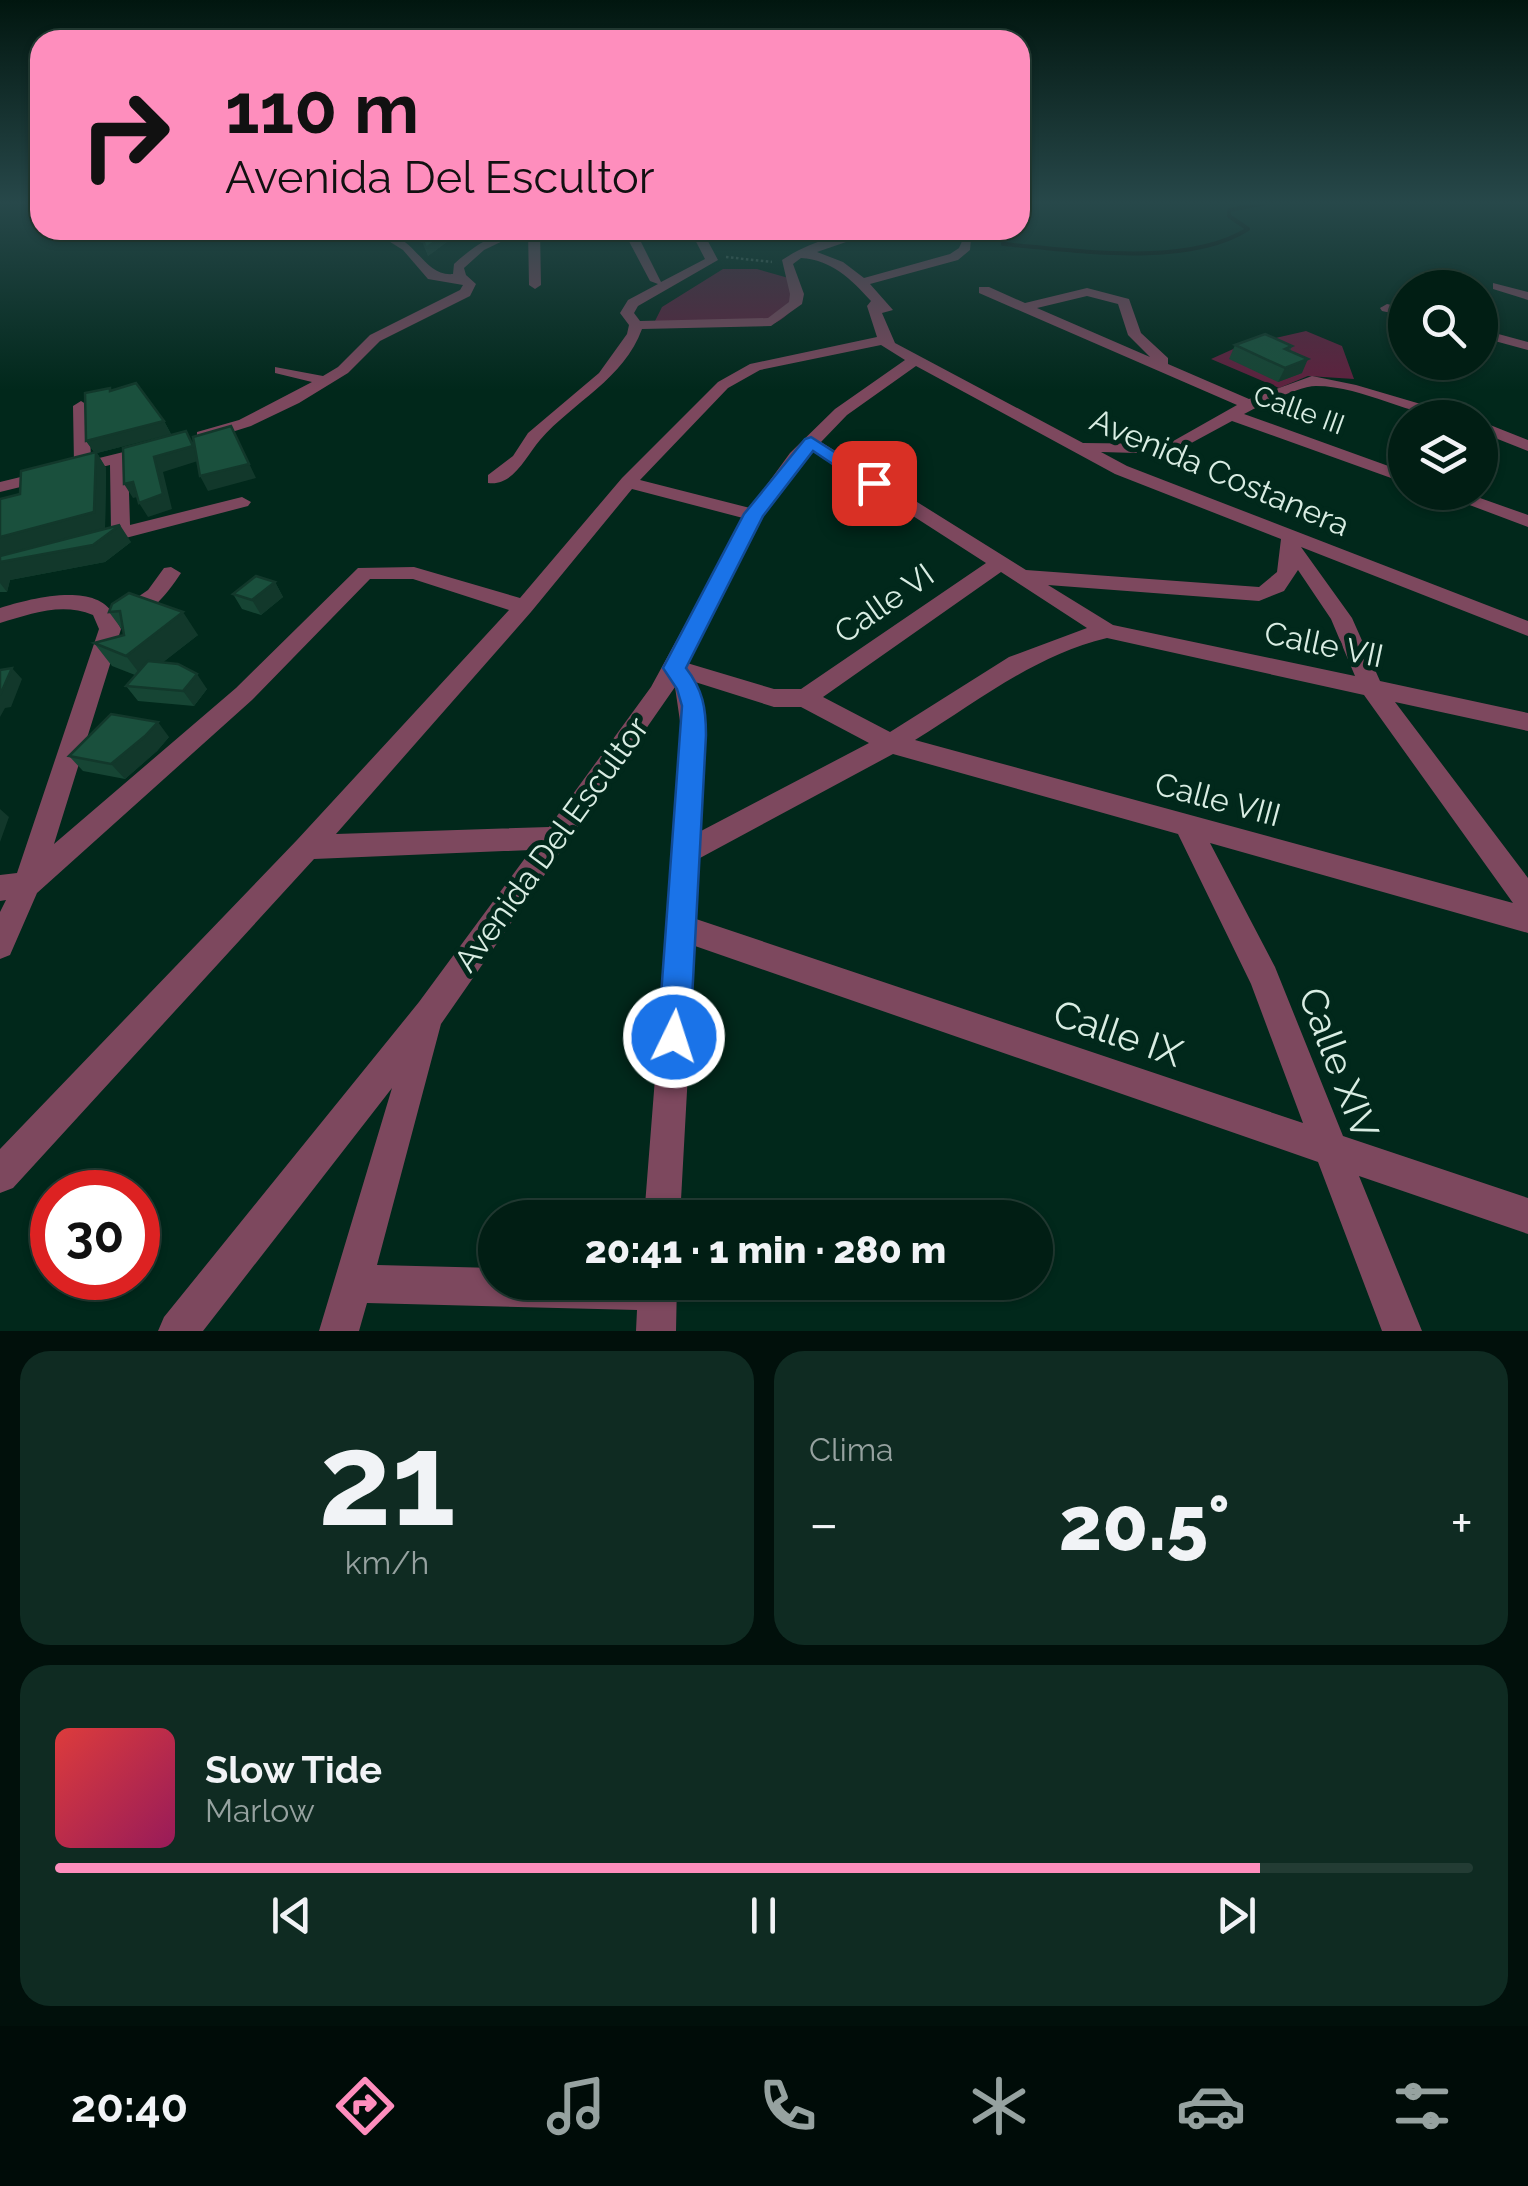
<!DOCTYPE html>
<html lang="es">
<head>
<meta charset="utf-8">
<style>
	:root { --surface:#011e14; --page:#0f2b22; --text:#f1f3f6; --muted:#96a2a0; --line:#233c34; --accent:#fe8ebd }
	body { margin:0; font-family:Raleway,sans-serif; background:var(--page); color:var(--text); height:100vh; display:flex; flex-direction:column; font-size:38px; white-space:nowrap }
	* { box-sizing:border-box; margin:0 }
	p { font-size:32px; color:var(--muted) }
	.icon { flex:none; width:55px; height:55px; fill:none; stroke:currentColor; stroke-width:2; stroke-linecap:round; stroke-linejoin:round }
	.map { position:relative; height:1331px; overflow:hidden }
	.sheet { display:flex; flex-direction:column; gap:20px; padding:20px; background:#01100b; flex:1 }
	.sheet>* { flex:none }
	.top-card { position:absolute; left:30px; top:30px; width:1000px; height:210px; border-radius:30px; box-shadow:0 2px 8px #0004,0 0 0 2px var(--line); background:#fe8ebd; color:#111; overflow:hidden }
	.fabs { position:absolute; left:1388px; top:270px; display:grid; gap:20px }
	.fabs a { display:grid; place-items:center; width:110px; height:110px; border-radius:50%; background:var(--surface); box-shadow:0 2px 8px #0004,0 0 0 2px var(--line); font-size:50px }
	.speed { position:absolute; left:30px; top:1170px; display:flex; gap:20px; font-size:50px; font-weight:700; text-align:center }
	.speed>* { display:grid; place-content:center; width:130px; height:130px; border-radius:50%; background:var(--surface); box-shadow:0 2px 8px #0004,0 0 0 2px var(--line); line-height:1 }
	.speed .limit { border:15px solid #d22; background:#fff; color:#111 }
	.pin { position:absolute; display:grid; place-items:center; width:85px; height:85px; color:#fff; margin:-42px; border-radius:20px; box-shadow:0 5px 15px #0006 }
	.me { position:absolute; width:110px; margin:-55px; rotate:4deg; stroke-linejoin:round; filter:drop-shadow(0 0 8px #0008) }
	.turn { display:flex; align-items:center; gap:35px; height:210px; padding:0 30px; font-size:45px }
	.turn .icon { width:130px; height:130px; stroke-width:2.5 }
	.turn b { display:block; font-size:70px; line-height:85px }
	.big { font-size:75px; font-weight:800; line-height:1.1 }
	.sheet .widget { flex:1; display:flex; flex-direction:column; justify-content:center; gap:15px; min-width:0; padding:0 35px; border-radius:30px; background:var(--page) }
	.sheet .dial { align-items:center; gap:0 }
	.dial b { font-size:130px; line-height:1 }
	.song { display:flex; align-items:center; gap:30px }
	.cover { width:120px; height:120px; border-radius:15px; background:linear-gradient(135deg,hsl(0 70% 55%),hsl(330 70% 35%)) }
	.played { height:10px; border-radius:5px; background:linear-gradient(90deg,var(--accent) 85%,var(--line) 85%) }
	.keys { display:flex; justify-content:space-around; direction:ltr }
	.heat { display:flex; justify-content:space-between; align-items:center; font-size:55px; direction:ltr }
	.sheet .tiles { flex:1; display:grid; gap:20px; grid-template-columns:1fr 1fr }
	.widget:last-child { grid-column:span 2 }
	.trip { position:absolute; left:478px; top:1200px; width:575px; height:100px; border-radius:50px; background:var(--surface); box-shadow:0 2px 8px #0004,0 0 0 2px var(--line); font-weight:800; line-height:100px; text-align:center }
	.dock { display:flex; height:160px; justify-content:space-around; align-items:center; background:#000c08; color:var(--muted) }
	.dock .icon { width:70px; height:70px }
	.dock .on { color:var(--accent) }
	.dock b { font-size:45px; color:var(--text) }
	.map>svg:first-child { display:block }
</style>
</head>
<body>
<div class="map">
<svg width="1528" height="1331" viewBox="0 0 1528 1331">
	<rect width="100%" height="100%" fill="#01281b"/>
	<path fill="#5f213e" d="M723 269H757L792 279C797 301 796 312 775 323L655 321 662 307Z
		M1306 331 1342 346 1354 379 1308 376 1279 388 1211 359 1240 346Z"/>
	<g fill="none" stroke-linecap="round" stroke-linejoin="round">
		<path stroke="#020c07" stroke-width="4" d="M1003 244C1073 250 1187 268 1248 229L1229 216V210L1262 204"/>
		<path stroke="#446559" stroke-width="2.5" stroke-dasharray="2.5 2.5" stroke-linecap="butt" d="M726 257 772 262"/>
		<path fill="#7d485e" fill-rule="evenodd" d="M371 230C416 230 421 277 453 274L454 264C475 245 496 230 526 230L484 250 464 268 466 275 476 284 470 296 380 341 348 373 299 403 251 426 203 441 197 440V432L239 420 312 382 275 373V367L323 376 338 367 370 335 460 290 463 285 428 279 403 250Z
			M528 230H540L541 285 535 289 529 285Z
			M623 230H635L661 282 705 259 690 230H702L718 260 638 306 634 313 640 321 768 318 789 302 790 294 782 260C809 242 847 230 881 230L817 252 843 262 864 278 950 254 959 248 963 239H971L970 250 958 260 870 284 893 310 882 313 895 343 1083 443 1168 444 1237 405 979 293V287H989L1025 303 1087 288 1129 299 1141 333 1168 358V364L1249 399 1312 376 1356 385 1458 415 1460 418C1410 418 1365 386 1316 386 1299 386 1259 406 1244 414L1405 472V483L1232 421 1171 454 1101 452 1127 466 1528 621V636L1301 547 1352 618 1380 681 1528 713V731L1395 702 1528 878V933L1210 843 1275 967 1343 1136 1528 1198V1234L1359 1176 1422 1331H1382L1318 1162 695 946 680 1218H644L682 735 675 687 441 1024 377 1265 495 1268V1282H677L676 1331H636L637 1310 367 1303 359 1331H319L392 1088 203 1331H158L164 1317 419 1002 531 850 314 859 13 1188 0 1193V1149L297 840 509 610 413 579H370L252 700 37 893 10 955 0 959V912L6 900 0 901V875L17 873 99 629 93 615C61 602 31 614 0 623V608C28 599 95 581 113 614L148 590 164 568 171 567 181 573C167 594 145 623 118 623L121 629 54 844 236 688 358 568 414 567 520 598 622 478 718 382 750 364 877 337 867 306 871 301C851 279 832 260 801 258L793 264 804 294 802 304 771 326 642 329C624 379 573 402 540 440 526 456 513 487 488 483V475L513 456 528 433 599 373 627 334 629 325 620 313 628 300 658 284 650 281ZM1087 296 1118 304 1128 335 1150 357 1037 308ZM881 345 905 360 835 409 790 453 750 508 640 480 728 388 760 370ZM916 366 1115 474 1281 539 1277 572 1259 587 1026 570 821 442 847 415ZM812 451 986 563 801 689H774L687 663 763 515ZM632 489 743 518 651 687 549 827 336 834 531 612ZM1298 570 1331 619 1355 676 1113 625 1048 585 1259 601 1284 591ZM1001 572 1087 628 1009 657 890 732 823 697ZM1107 638 1364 695 1513 903 915 740C979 701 1033 656 1107 638ZM695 682 774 707H801L869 743 701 831 706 725ZM893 754 1178 834 1251 984 1303 1123 696 919 700 858Z
			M1493 283 1528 292V300L1493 289Z
			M1387 304 1405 308V316L1382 311 1380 308Z
			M1480 329 1528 342V350L1480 337Z
			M81 401 89 406 91 460 152 445 160 450 128 461 130 525 242 497 251 502 248 506 95 546 88 544 85 540 88 536 111 530 110 465 0 492V482L74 464 73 406Z
			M1480 421 1528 440V451L1480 432Z
			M1435 492H1463L1528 515V527Z"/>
	</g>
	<path fill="#164534" d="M463 230 428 256 423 243 407 239 405 231Z
		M1235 345 1292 346 1290 351 1302 373 1278 382 1229 359Z
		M112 391 164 421 171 434 97 453 106 468 105 529 131 542 105 562 10 580 7 592H0V499L20 494 94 452 86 441Z
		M275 582 283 597 261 615 242 609 233 594Z
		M112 604 198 635 163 662 207 689 194 706 138 701 126 686 135 675 112 666 94 643 124 635 123 631 109 612Z
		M169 737 157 751 125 779 83 771 69 756Z"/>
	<path fill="#12382b" d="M451 230H463L428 256 426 248Z
		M1308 359 1302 373 1278 382 1285 368Z
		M164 421 171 434 97 453 106 468 105 529 0 557V537L95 453 86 441Z
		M186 431 201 460 163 472 172 509 148 517 139 503 154 457Z
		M238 440 256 478 208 491 200 476Z
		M133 482 142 496 133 498 124 484Z
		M120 525 131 542 105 562 10 580 7 592 0 583V562Z
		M275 582 283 597 261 615 252 600Z
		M183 612 198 635 143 678 126 656Z
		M12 668 22 679 11 707 5 708 0 717V695Z
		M197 674 207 689 194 706 183 691Z
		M158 722 169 737 157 751 125 779 111 764Z
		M0 809 9 817 0 842Z"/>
	<path fill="#1a503d" stroke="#12382b" stroke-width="2.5" d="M406 230H451L426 248 421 235 405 231Z
		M1265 334 1292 346 1285 349 1308 359 1285 368 1235 345Z
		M136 383 164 421 86 441 85 393 110 388V391Z
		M231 426 249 464 200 476 193 437Z
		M186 431 193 446 154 457 163 494 139 503 133 482 124 484 123 448Z
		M96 452 94 512 0 537V499L20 494 21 471Z
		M120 525 93 545 0 562V556Z
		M256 576 275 582 252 600 233 594Z
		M129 593 183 612 126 656 94 643 124 635 120 611 109 612 112 604Z
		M148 661 178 664 197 674 183 691 126 686Z
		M12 668 0 695V670Z
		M111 714 158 722 145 736 111 764 69 756Z"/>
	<linearGradient id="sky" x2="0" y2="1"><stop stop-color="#01160f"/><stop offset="0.52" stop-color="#27484a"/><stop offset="1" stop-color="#27484a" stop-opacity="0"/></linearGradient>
	<rect width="1528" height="390" fill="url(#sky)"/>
	<path fill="#1a73e8" stroke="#114b97" stroke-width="2.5" d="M811 437 883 483 874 488 867 487 813 451 763 516 686 668C703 690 706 708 706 735L690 1037 685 1048 674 1053 662 1048 658 1037 682 706 677 689 663 668 744 514 805 439Z"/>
	<g text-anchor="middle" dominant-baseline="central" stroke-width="10" stroke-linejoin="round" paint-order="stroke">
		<g font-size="28" fill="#d9ede3" stroke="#01281b">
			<text transform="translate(1299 410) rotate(20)">Calle III</text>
		</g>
		<g font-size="32" fill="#d9ede3" stroke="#01281b">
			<text transform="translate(1220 472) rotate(23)">Avenida Costanera</text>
			<text transform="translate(884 603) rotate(-35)">Calle VI</text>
			<text transform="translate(1324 644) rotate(12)">Calle VII</text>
			<text transform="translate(1218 799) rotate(15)">Calle VIII</text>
			<text transform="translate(551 844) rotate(-54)">Avenida Del Escultor</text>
		</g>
		<g font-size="38" fill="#d9ede3" stroke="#01281b">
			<text transform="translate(1118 1033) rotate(19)">Calle IX</text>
			<text transform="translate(1339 1063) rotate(69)">Calle XIV</text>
		</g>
	</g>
</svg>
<div class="fabs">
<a><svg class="icon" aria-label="search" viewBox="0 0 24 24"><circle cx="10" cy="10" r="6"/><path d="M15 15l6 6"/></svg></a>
<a><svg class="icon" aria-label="layers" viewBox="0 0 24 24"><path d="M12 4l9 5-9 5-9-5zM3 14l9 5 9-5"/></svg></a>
</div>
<div class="speed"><div class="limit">30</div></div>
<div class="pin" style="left:874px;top:483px;background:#d93025"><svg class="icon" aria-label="arrive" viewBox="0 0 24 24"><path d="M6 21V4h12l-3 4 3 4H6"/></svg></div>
<svg class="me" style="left:674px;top:1037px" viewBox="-20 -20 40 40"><circle r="17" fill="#1a73e8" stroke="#fff" stroke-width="3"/><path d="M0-11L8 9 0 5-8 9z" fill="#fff"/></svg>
<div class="trip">20:41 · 1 min · 280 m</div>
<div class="top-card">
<div class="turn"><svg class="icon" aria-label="right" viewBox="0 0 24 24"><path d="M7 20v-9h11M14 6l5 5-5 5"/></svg><div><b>110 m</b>Avenida Del Escultor</div></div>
</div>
</div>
<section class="sheet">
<div class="tiles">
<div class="widget dial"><b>21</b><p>km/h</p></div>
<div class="widget"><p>Clima</p>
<div class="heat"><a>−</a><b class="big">20.5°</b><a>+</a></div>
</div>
<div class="widget">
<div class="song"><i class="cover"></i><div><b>Slow Tide</b><p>Marlow</p></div></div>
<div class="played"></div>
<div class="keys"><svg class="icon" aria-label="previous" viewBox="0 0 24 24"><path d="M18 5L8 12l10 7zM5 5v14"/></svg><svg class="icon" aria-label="pause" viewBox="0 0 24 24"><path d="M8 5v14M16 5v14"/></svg><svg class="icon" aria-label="next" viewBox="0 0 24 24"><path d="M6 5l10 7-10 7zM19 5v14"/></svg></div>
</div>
</div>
</section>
<nav class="dock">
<b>20:40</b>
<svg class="icon on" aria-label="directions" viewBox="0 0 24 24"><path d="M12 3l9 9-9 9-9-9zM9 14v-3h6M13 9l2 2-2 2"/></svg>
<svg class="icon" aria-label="music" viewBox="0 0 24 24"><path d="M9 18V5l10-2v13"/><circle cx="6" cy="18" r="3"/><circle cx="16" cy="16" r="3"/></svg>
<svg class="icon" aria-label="phone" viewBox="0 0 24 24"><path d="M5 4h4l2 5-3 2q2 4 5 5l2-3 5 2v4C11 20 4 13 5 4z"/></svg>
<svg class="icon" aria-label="climate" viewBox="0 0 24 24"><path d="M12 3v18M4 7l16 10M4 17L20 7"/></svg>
<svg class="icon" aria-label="car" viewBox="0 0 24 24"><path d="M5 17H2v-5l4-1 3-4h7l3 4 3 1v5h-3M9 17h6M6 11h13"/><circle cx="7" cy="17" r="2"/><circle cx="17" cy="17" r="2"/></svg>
<svg class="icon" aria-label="filters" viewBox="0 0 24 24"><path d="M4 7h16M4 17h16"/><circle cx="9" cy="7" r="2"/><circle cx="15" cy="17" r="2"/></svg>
</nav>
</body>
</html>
